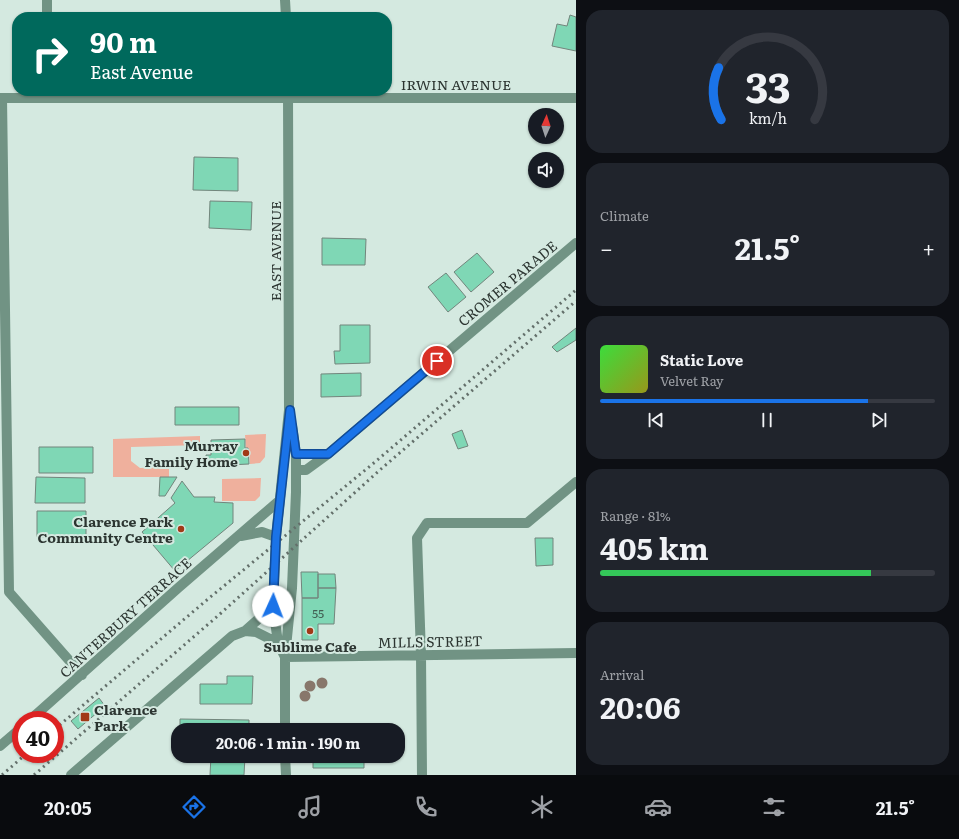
<!DOCTYPE html>
<html lang="en">
<head>
<meta charset="utf-8">
<style>
	:root { --surface:#171b24; --page:#20242c; --text:#f1f3f6; --muted:#9ea1a6; --line:#363941; --accent:#1a73e8 }
	body { margin:0; font-family:Literata,serif; background:var(--page); color:var(--text); height:100vh; display:flex; flex-direction:column; font-size:15px; white-space:nowrap }
	* { box-sizing:border-box; margin:0 }
	p { font-size:13px; color:var(--muted) }
	.icon { flex:none; width:22px; height:22px; fill:none; stroke:currentColor; stroke-width:2; stroke-linecap:round; stroke-linejoin:round }
	.map { position:relative; flex:1; overflow:hidden }
	.panel { display:flex; flex-direction:column; gap:10px; padding:10px; background:#0d0f14; width:383px }
	.panel>* { flex:none }
	.banner { position:absolute; left:12px; top:12px; width:380px; height:84px; border-radius:16px; box-shadow:0 1px 3px #0004; background:#00695c; color:#fff; overflow:hidden }
	.needle { width:26px; rotate:3deg }
	.buttons { position:absolute; left:528px; top:108px; display:grid; gap:8px }
	.buttons a { display:grid; place-items:center; width:36px; height:36px; border-radius:50%; background:var(--surface); box-shadow:0 1px 3px #0004; font-size:20px }
	.speed { position:absolute; left:12px; top:711px; display:flex; gap:8px; font-size:20px; font-weight:700; text-align:center }
	.speed>* { display:grid; place-content:center; width:52px; height:52px; border-radius:50%; background:var(--surface); box-shadow:0 1px 3px #0004; line-height:1 }
	.speed .limit { border:6px solid #d22; background:#fff; color:#111 }
	.pin { position:absolute; display:grid; place-items:center; width:34px; height:34px; color:#fff; margin:-17px; border:2px solid #fff; border-radius:50%; box-shadow:0 1px 4px #0007 }
	.me { position:absolute; width:44px; margin:-22px; rotate:2deg; stroke-linejoin:round; filter:drop-shadow(0 0 3px #0008) }
	.turn { display:flex; align-items:center; gap:14px; height:84px; padding:0 12px; font-size:18px }
	.turn .icon { width:52px; height:52px; stroke-width:2.5 }
	.turn b { display:block; font-size:28px; line-height:34px }
	.big { font-size:30px; font-weight:700; line-height:1.1 }
	.panel .tile { flex:1; display:flex; flex-direction:column; justify-content:center; gap:6px; min-width:0; padding:0 14px; border-radius:16px; background:var(--page) }
	.panel .dial { align-items:center; gap:0 }
	.dial svg { height:104px; overflow:visible; fill:none; stroke:var(--line); stroke-width:7; stroke-linecap:round; text-anchor:middle }
	.dial text { fill:var(--text); stroke:none }
	.song { display:flex; align-items:center; gap:12px }
	.cover { width:48px; height:48px; border-radius:6px; background:linear-gradient(135deg,hsl(120 70% 55%),hsl(60 70% 35%)) }
	.played { height:4px; border-radius:2px; background:linear-gradient(90deg,var(--accent) 80%,var(--line) 80%) }
	.keys { display:flex; justify-content:space-around; direction:ltr }
	.heat { display:flex; justify-content:space-between; align-items:center; font-size:22px; direction:ltr }
	.charge { height:6px; border-radius:3px; background:linear-gradient(90deg,#34c759 81%,var(--line) 0) }
	.trip { position:absolute; left:171px; top:723px; width:234px; height:40px; border-radius:16px; background:var(--surface); box-shadow:0 1px 3px #0004; font-weight:700; line-height:40px; text-align:center }
	.tab-bar { display:flex; height:64px; justify-content:space-around; align-items:center; background:#090b0e; color:var(--muted) }
	.tab-bar .icon { width:28px; height:28px }
	.tab-bar .selected { color:var(--accent) }
	.tab-bar b { font-size:18px; color:var(--text) }
	main { display:flex; flex:1; min-height:0 }
	.map>svg:first-child { display:block }
</style>
</head>
<body>
<main>
<div class="map">
<svg width="576" height="775" viewBox="0 0 576 775">
	<rect width="100%" height="100%" fill="#d4e9e0"/>
	<path fill="#efb09d" d="M266 434 265 457 260 463 250 464 249 448H246L245 435Z
		M200 436V445L131 447V461L140 468 169 467V477H113V439Z
		M261 478 260 496 255 501H222V479Z"/>
	<path fill="#7fd7b5" stroke="#72857c" d="M570 15 576 17V51L552 46 557 24 567 26Z
		M194 157 238 158V191L193 190Z
		M210 201 252 202 251 230 209 228Z
		M322 238 366 239 365 265H322Z
		M477 253 494 272 471 292 454 272Z
		M446 273 466 297 448 312 428 287Z
		M340 325H370V363L335 364 334 351H340Z
		M576 328V340L557 352 552 347Z
		M361 373V396L321 397V374Z
		M175 407H239V425H175Z
		M462 430 468 446 458 449 452 434Z
		M245 439V448H248L249 464 207 466 206 455H211V440Z
		M39 447H93V473H39Z
		M36 477 85 478V503H35Z
		M160 477H177L165 496H159Z
		M182 481 194 497H215L214 502 233 503V523L175 571 142 532 175 503 171 498Z
		M37 511H86V537H37Z
		M535 538H553V565L536 566Z
		M301 572H318V598H302Z
		M318 574H335L336 588H318Z
		M318 588H336L334 624H318V640H302V598H318Z
		M227 676H253L252 704H200V684H227Z
		M99 698 105 706 78 729 71 721Z
		M180 719 249 720V730H180Z
		M211 756H245L244 775H210Z
		M313 756H364V768H313Z"/>
	<g fill="none" stroke-linecap="round" stroke-linejoin="round">
		<path stroke="#719384" stroke-width="10" d="M47 0V17
			M285 0 286 17
			M0 98H576
			M2 98 9 592 82 675
			M296 454H328
			M296 470H306L328 454 576 243
			M241 536 262 532 276 537
			M245 631 256 632 278 643
			M285 657 278 643 273 606 276 537 289 410 288 91
			M285 657 576 653
			M30 720 178 588 280 500
			M285 730V657L292 588 296 492V454L292 426
			M0 746 21 728
			M285 756 286 775
			M71 775 232 636 245 631 273 606
			M422 775 421 655 417 538 427 523H527L576 482"/>
		<path stroke="#636f6a" stroke-width="3" stroke-dasharray="2 4" stroke-linecap="butt" d="M55 729 208 599 375 462 576 290
			M2 775 26 754
			M34 775 220 614 381 469 576 301"/>
	</g>
	<g fill="#88776b">
		<circle cx="322" cy="683" r="5.5"/>
		<circle cx="310" cy="686" r="5.5"/>
		<circle cx="305" cy="696" r="5.5"/>
	</g>
	<g fill="none" stroke-linecap="round" stroke-linejoin="round">
		<g stroke="#114b97" stroke-width="10">
			<path id="route" d="M273 606 276 537 290 410 296 454H328L437 361"/>
		</g>
		<use href="#route" stroke="#1a73e8" stroke-width="7"/>
	</g>
	<g fill="#a13a17" stroke="#d4e9e0" stroke-width="1.5">
		<circle cx="246" cy="453" r="4"/>
		<circle cx="181" cy="529" r="4"/>
		<circle cx="310" cy="631" r="4"/>
		<rect x="80" y="712" width="10" height="10" rx="2"/>
	</g>
	<g text-anchor="middle" dominant-baseline="central" stroke-width="4" stroke-linejoin="round" paint-order="stroke">
		<g font-size="12" fill="#415e52">
			<text x="318" y="613">55</text>
		</g>
		<g font-size="14" fill="#2c3531" stroke="#d4e9e0">
			<text x="456" y="84">IRWIN AVENUE</text>
			<text transform="translate(275 251) rotate(-90)">EAST AVENUE</text>
			<text transform="translate(507 283) rotate(-40)">CROMER PARADE</text>
			<text transform="translate(125 617) rotate(-42)">CANTERBURY TERRACE</text>
			<text transform="translate(430 641) rotate(-1)">MILLS STREET</text>
		</g>
		<g font-size="14" font-weight="bold" fill="#2c3531" stroke="#d4e9e0" text-anchor="end">
			<text x="238" y="445">Murray<tspan x="238" dy="16">Family Home</tspan></text>
			<text x="173" y="521">Clarence Park<tspan x="173" dy="16">Community Centre</tspan></text>
			<text x="310" y="646" text-anchor="middle">Sublime Cafe</text>
			<text x="94" y="709" text-anchor="start">Clarence<tspan x="94" dy="16">Park</tspan></text>
		</g>
	</g>
</svg>
<div class="buttons">
<a><svg class="needle" viewBox="-14 -14 28 28"><path d="M0-13l5 13h-10z" fill="#e53935"/><path d="M0 13l5-13h-10z" fill="#9ea1a6"/></svg></a>
<a><svg class="icon" aria-label="sound" viewBox="0 0 24 24"><path d="M4 9h4l5-4v14l-5-4H4zM17 9q2 3 0 6"/></svg></a>
</div>
<div class="speed"><div class="limit">40</div></div>
<div class="pin" style="left:437px;top:361px;background:#d93025"><svg class="icon" aria-label="arrive" viewBox="0 0 24 24"><path d="M6 21V4h12l-3 4 3 4H6"/></svg></div>
<svg class="me" style="left:273px;top:606px" viewBox="-20 -20 40 40"><circle r="19" fill="#fff"/><path d="M0-13L10 11 0 6-10 11z" fill="#1a73e8"/></svg>
<div class="trip">20:06 · 1 min · 190 m</div>
<div class="banner">
<div class="turn"><svg class="icon" aria-label="right" viewBox="0 0 24 24"><path d="M7 20v-9h11M14 6l5 5-5 5"/></svg><div><b>90 m</b>East Avenue</div></div>
</div>
</div>
<section class="panel">
<div class="tile dial"><svg viewBox="0 0 100 80">
<path d="M14 69A42 42 0 1 1 86 69"/>
<path d="M14 69A42 42 0 0 1 12 29" stroke="#1a73e8"/>
<text x="50" y="56" font-size="32" font-weight="700">33</text>
<text x="50" y="72" font-size="11">km/h</text>
</svg></div>
<div class="tile"><p>Climate</p>
<div class="heat"><a>−</a><b class="big">21.5°</b><a>+</a></div>
</div>
<div class="tile">
<div class="song"><i class="cover"></i><div><b>Static Love</b><p>Velvet Ray</p></div></div>
<div class="played"></div>
<div class="keys"><svg class="icon" aria-label="previous" viewBox="0 0 24 24"><path d="M18 5L8 12l10 7zM5 5v14"/></svg><svg class="icon" aria-label="pause" viewBox="0 0 24 24"><path d="M8 5v14M16 5v14"/></svg><svg class="icon" aria-label="next" viewBox="0 0 24 24"><path d="M6 5l10 7-10 7zM19 5v14"/></svg></div>
</div>
<div class="tile"><p>Range · 81%</p><b class="big">405 km</b><div class="charge"></div></div>
<div class="tile"><p>Arrival</p><b class="big">20:06</b></div>
</section>
</main>
<nav class="tab-bar">
<b>20:05</b>
<svg class="icon selected" aria-label="directions" viewBox="0 0 24 24"><path d="M12 3l9 9-9 9-9-9zM9 14v-3h6M13 9l2 2-2 2"/></svg>
<svg class="icon" aria-label="music" viewBox="0 0 24 24"><path d="M9 18V5l10-2v13"/><circle cx="6" cy="18" r="3"/><circle cx="16" cy="16" r="3"/></svg>
<svg class="icon" aria-label="phone" viewBox="0 0 24 24"><path d="M5 4h4l2 5-3 2q2 4 5 5l2-3 5 2v4C11 20 4 13 5 4z"/></svg>
<svg class="icon" aria-label="climate" viewBox="0 0 24 24"><path d="M12 3v18M4 7l16 10M4 17L20 7"/></svg>
<svg class="icon" aria-label="car" viewBox="0 0 24 24"><path d="M5 17H2v-5l4-1 3-4h7l3 4 3 1v5h-3M9 17h6M6 11h13"/><circle cx="7" cy="17" r="2"/><circle cx="17" cy="17" r="2"/></svg>
<svg class="icon" aria-label="filters" viewBox="0 0 24 24"><path d="M4 7h16M4 17h16"/><circle cx="9" cy="7" r="2"/><circle cx="15" cy="17" r="2"/></svg>
<b>21.5°</b>
</nav>
</body>
</html>
